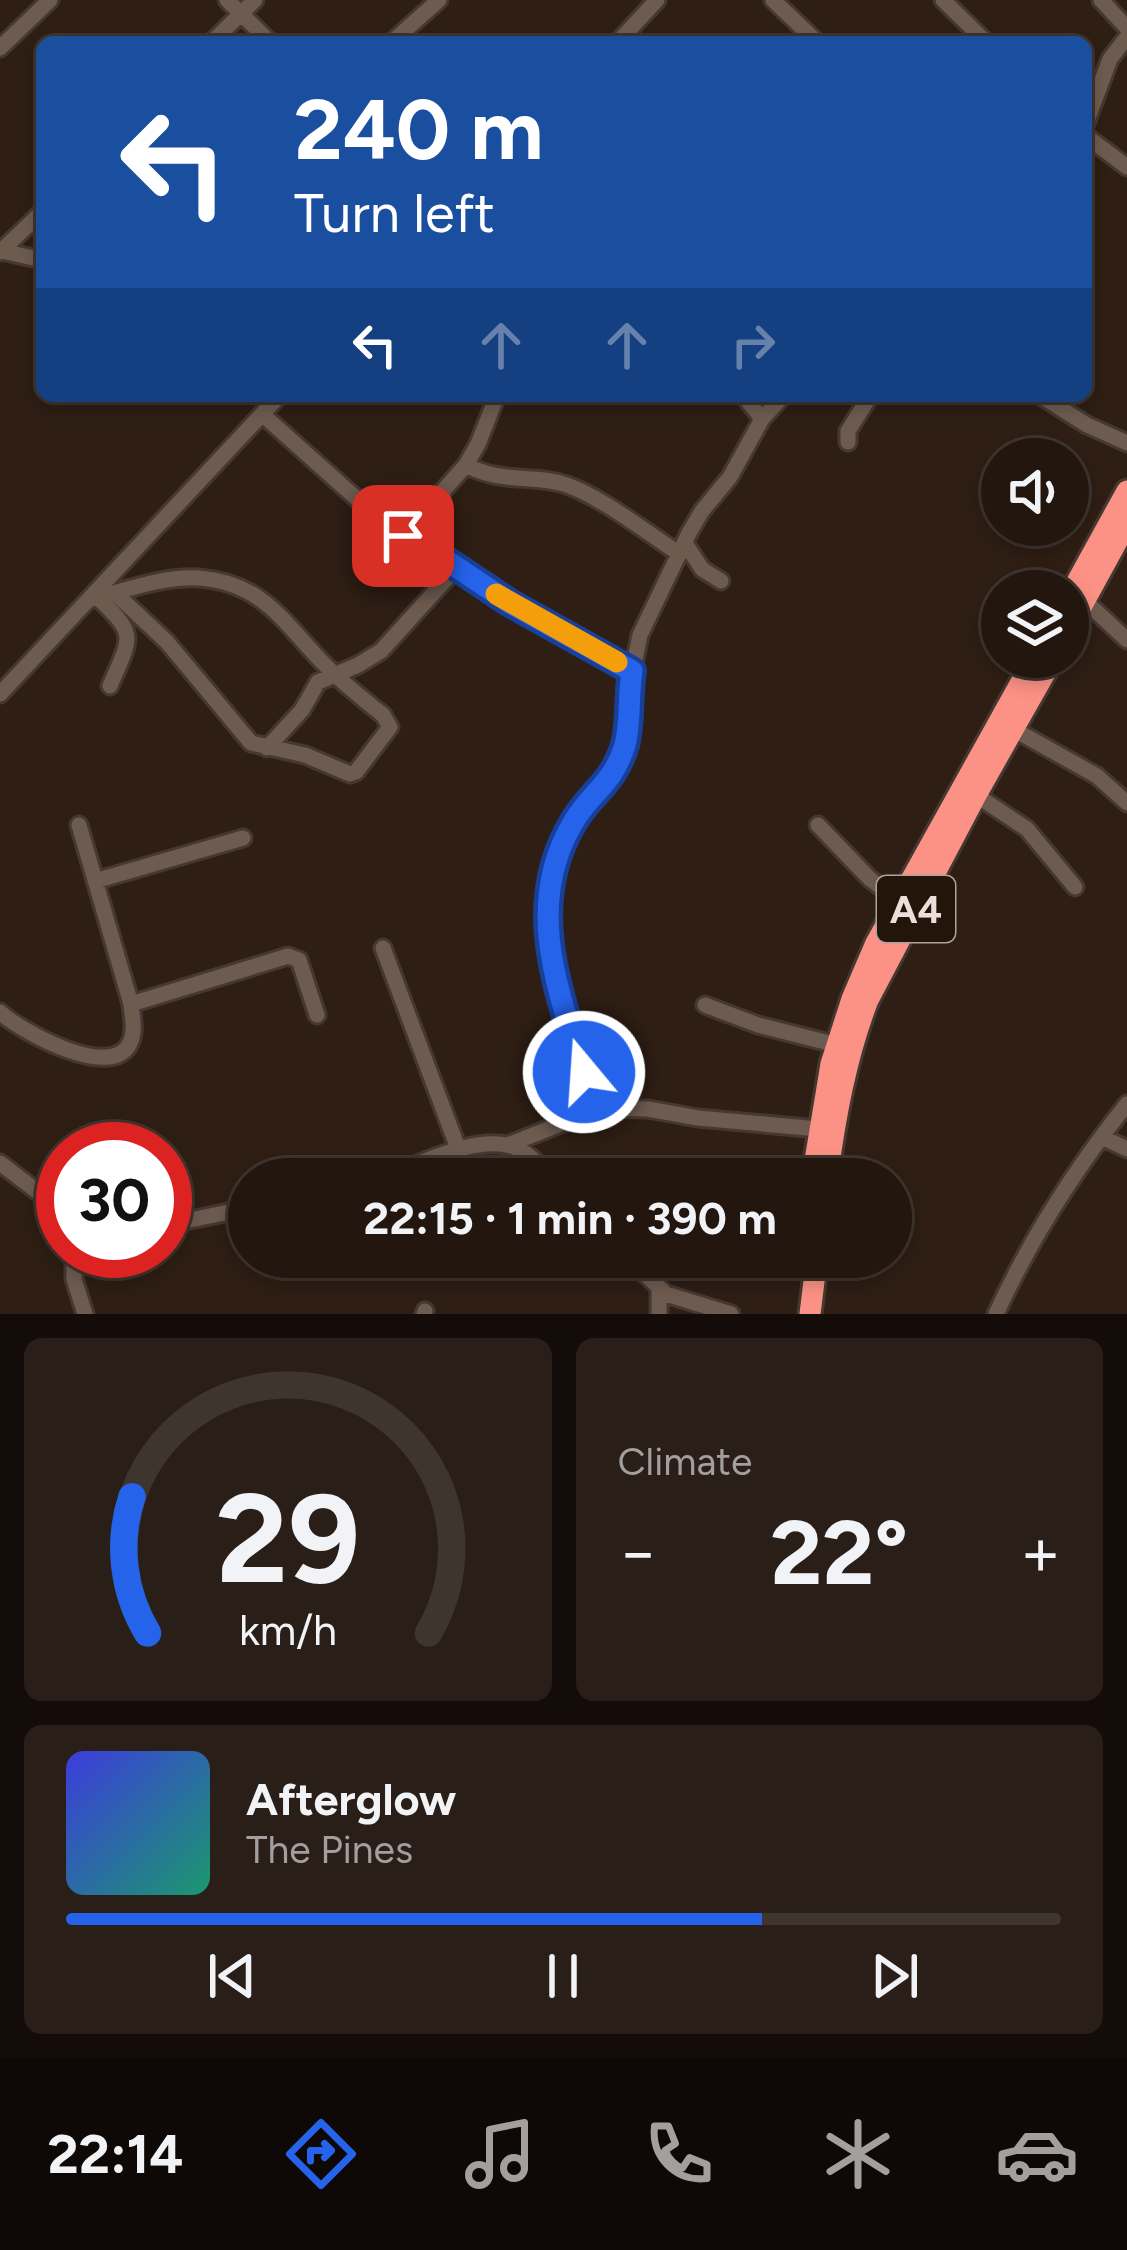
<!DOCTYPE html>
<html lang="en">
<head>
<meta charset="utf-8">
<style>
	:root { --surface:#22160f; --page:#2a1f18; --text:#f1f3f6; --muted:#a29f9e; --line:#3f352f; --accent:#2563eb }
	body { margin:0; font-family:Figtree,sans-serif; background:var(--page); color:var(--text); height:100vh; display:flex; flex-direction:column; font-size:45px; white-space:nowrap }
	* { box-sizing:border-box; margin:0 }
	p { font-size:39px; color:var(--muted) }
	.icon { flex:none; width:66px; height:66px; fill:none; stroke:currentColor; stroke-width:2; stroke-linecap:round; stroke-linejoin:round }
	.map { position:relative; height:1314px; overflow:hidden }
	.side { display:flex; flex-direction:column; gap:24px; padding:24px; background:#130c08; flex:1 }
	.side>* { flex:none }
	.hud { position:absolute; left:36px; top:36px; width:1056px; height:366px; border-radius:18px; box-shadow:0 6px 18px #0003,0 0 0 3px var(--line); background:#1a4fa0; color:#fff; overflow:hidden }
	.fabs { position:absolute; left:981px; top:438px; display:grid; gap:24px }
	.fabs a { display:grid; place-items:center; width:108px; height:108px; border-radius:50%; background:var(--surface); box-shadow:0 6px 18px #0003,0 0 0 3px var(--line); font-size:60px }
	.speed { position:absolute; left:36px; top:1122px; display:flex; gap:24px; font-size:60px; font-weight:700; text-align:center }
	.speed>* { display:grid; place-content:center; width:156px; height:156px; border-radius:50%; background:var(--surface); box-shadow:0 6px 18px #0003,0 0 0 3px var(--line); line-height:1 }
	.speed .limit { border:18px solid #d22; background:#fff; color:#111 }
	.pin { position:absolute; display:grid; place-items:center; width:102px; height:102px; color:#fff; margin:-51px; border-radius:24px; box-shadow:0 6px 18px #0006 }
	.me { position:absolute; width:132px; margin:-66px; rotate:342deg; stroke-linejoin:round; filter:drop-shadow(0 0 9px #0008) }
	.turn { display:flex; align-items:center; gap:42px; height:252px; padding:0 60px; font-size:54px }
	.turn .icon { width:156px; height:156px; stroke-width:2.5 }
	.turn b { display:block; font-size:84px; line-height:102px }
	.lanes { display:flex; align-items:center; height:114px; padding:0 60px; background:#0003; justify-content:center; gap:60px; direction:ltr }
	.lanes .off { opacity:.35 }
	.big { font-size:90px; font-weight:700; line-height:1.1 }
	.side .tile { flex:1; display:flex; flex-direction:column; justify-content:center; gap:18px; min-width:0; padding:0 42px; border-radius:18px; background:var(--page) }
	.side .dial { align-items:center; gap:0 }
	.dial svg { height:312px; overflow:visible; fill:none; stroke:var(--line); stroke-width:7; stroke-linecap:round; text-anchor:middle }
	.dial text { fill:var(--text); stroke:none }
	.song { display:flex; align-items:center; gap:36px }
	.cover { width:144px; height:144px; border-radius:18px; background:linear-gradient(135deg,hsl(240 70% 55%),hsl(160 70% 35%)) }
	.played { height:12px; border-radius:6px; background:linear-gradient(90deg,var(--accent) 70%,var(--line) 70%) }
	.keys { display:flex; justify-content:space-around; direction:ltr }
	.heat { display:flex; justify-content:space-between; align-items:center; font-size:66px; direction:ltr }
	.side .tiles { flex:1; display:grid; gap:24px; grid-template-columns:1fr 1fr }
	.tile:last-child { grid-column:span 2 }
	.trip { position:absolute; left:228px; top:1158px; width:684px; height:120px; border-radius:60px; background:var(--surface); box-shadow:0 6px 18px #0003,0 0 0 3px var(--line); font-weight:700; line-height:120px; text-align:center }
	.menu { display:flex; height:192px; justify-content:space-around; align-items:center; background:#0e0906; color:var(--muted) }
	.menu .icon { width:84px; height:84px }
	.menu .on { color:var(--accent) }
	.menu b { font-size:54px; color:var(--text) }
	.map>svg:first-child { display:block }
</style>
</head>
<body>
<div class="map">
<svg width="1127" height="1314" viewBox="0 0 1127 1314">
	<rect width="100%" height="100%" fill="#2e1e14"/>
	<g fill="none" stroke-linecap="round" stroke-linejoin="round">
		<g stroke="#443831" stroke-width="21">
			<path id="minor" d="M227 0 270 42
				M773 0 817 42
				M943 0 986 42
				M1101 0 1127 28
				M212 42 255 0
				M392 42 439 0
				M618 42 657 0
				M0 48 50 0
				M1086 123 1110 59 1127 37
				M1086 136 1127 167
				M2 251 42 260
				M0 252 42 212
				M744 396 762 419 783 396
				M1041 396 1087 425 1127 443
				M262 414 394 532 431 550 510 603 632 671
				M848 442V431L870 396
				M466 465C505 485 531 473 567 485 603 498 647 533 680 554
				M403 536 466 465 478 444 497 396
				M685 543 702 569 721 581
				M98 598C139 636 130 638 110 686
				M88 600C124 591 162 576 199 578 265 583 285 625 326 666 344 684 364 700 383 715L390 727 356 772 350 774 305 755 251 743 167 642 115 593
				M1084 600 1127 640
				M0 694 279 396
				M1015 730 1097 776 1127 803
				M267 748 302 710 318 682 358 665 381 651 457 567
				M976 795 1027 829 1075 887
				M818 825 870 879 900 901
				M95 881 243 838
				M383 948 459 1151
				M131 1004 288 956 299 960 317 1015
				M705 1005 758 1025 837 1045
				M0 1012C20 1031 112 1082 130 1043 136 1031 132 1016 131 1004L79 825
				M600 1108 584 1072 564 1008 549 940 546 909 554 874 574 820 614 772 626 740 629 689 640 635 689 533 702 511 730 477 762 419
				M1102 1137 1127 1149
				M508 1145 600 1108 648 1109 698 1118 818 1129
				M0 1163 63 1211
				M380 1179C415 1166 480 1132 516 1148 531 1154 541 1168 552 1179
				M165 1225 249 1208
				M74 1251V1279L85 1314
				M627 1257 666 1294 731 1314
				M659 1288V1314
				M424 1314 425 1311
				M996 1314C1031 1238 1075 1169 1127 1104"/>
		</g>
		<g stroke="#443831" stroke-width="27">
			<path id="highway" d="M1068 598 1127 491
				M1068 631 1127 523
				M812 1179 831 1064 852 999 876 943 1035 657
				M827 1179C835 1118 846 1057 868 1000L976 795 1054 657
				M810 1314 817 1257"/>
		</g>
		<use href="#minor" stroke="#6e5b50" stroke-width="15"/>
		<use href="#highway" stroke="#fc9285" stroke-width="21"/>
	</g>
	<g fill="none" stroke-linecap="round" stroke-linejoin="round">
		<g stroke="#184099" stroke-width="30">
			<path id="route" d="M403 536 431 550 510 603 632 671C628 695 631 722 625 745 613 784 593 790 574 821 524 903 557 989 584 1072"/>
		</g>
		<use href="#route" stroke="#2563eb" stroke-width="21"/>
		<path stroke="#f59e0b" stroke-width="21" d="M496 594 617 662"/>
	</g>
	<g text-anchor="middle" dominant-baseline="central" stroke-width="12" stroke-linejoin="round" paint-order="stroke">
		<rect fill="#24150b" stroke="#afa39b" stroke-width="3" x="877" y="876" width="78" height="66" rx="9"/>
		<g font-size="39" font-weight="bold" fill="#ebe0d9">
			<text x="916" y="909">A4</text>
		</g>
	</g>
</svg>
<div class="fabs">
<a><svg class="icon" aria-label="sound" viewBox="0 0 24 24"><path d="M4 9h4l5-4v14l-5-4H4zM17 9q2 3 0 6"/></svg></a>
<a><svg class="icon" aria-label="layers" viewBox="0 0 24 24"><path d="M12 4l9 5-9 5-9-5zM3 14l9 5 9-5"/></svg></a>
</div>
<div class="speed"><div class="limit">30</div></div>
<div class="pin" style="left:403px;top:536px;background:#d93025"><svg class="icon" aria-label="arrive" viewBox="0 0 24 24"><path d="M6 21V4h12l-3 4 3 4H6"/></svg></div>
<svg class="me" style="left:584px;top:1072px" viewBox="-20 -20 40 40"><circle r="17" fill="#2563eb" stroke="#fff" stroke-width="3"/><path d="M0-11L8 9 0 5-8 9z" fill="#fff"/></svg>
<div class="trip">22:15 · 1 min · 390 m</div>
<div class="hud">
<div class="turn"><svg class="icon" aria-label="left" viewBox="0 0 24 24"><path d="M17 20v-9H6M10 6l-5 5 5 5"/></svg><div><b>240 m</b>Turn left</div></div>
<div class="lanes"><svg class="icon" aria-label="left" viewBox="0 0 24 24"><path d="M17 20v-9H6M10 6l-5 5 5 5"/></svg><svg class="icon off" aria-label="ahead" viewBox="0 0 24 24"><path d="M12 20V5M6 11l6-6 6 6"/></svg><svg class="icon off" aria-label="ahead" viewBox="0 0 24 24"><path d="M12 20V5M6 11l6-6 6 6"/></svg><svg class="icon off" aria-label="right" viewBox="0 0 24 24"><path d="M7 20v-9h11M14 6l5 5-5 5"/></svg></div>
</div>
</div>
<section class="side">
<div class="tiles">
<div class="tile dial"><svg viewBox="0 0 100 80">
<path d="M14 69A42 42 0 1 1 86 69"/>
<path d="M14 69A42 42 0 0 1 10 34" stroke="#2563eb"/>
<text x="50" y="56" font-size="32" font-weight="700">29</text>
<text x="50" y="72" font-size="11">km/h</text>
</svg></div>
<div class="tile"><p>Climate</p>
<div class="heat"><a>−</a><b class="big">22°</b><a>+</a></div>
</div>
<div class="tile">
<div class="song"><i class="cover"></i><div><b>Afterglow</b><p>The Pines</p></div></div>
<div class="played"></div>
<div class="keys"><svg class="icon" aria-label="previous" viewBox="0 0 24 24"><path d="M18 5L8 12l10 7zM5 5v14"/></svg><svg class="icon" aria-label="pause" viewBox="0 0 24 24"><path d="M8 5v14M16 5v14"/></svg><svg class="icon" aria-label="next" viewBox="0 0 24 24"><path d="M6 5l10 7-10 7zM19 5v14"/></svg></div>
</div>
</div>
</section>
<nav class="menu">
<b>22:14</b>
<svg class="icon on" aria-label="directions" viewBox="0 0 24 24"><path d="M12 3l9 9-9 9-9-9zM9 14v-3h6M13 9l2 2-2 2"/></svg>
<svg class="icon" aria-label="music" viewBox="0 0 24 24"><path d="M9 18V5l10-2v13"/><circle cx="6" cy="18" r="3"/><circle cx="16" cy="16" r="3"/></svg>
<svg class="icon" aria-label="phone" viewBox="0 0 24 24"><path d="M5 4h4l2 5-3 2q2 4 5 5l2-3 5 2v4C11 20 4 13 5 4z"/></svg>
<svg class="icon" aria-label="climate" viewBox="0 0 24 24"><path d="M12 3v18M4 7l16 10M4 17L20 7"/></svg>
<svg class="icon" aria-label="car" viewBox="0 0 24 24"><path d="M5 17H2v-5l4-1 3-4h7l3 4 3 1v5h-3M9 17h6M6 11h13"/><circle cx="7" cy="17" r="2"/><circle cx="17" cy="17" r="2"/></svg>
</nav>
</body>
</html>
